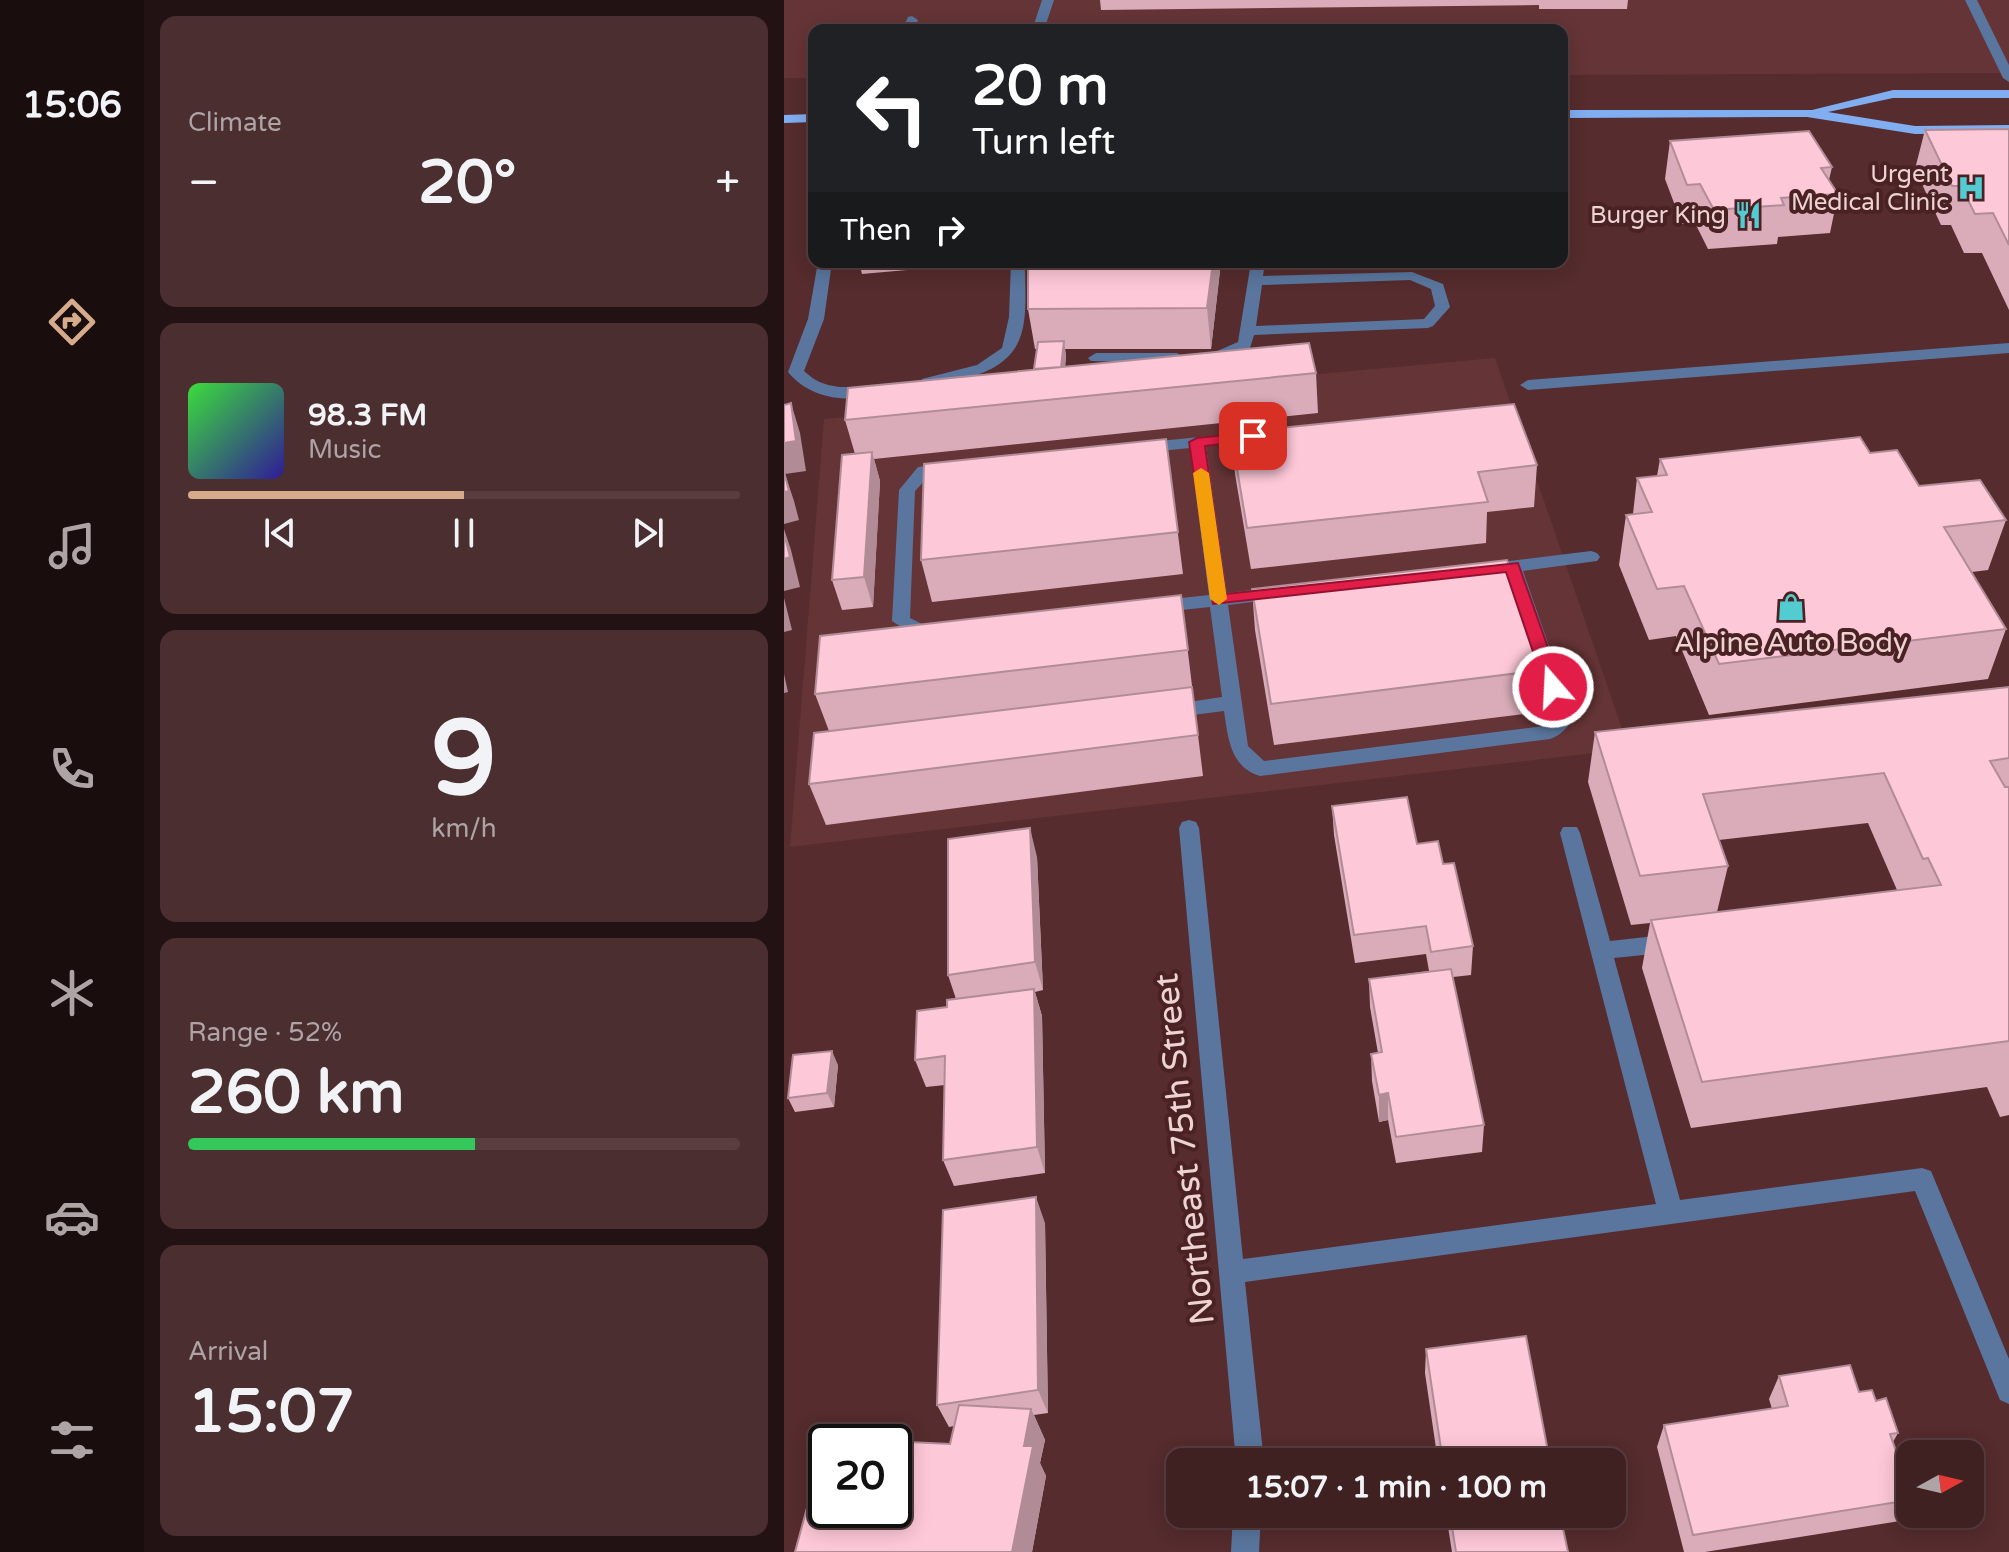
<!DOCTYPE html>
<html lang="en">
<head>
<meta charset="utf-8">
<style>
	:root { --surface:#402122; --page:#4b2e2f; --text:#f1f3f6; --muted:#aea3a5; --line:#593e40; --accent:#d6ab8b }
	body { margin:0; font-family:"Varela Round",sans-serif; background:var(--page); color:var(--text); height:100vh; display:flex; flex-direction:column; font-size:30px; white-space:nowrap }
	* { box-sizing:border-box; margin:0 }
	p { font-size:26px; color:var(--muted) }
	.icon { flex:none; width:44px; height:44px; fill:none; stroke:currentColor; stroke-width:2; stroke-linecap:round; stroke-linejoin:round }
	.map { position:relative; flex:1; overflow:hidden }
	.side { display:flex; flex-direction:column; gap:16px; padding:16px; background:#231213; width:640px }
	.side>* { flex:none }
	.guide { position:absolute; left:24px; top:24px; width:760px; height:244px; border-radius:16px; box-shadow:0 4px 20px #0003,0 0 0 2px var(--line); background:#202124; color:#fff; overflow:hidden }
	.needle { width:52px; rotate:82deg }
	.buttons { position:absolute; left:1112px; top:1440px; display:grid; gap:16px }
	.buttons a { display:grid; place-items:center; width:88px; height:88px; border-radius:16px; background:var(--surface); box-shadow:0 4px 20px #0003,0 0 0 2px var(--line); font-size:40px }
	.speed { position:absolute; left:24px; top:1424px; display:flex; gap:16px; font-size:40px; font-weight:700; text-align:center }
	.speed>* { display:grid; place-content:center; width:104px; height:104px; border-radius:50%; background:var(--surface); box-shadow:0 4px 20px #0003,0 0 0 2px var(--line); line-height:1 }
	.speed .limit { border:4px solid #111; border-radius:12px; background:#fff; color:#111 }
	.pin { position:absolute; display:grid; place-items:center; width:68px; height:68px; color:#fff; margin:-34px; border-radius:16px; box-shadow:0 4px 12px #0006 }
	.me { position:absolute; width:88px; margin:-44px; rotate:341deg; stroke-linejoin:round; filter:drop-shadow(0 0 6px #0008) }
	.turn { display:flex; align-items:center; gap:28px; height:168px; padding:0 32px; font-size:36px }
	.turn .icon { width:104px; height:104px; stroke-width:2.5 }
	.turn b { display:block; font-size:56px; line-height:68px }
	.then { display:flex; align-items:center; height:76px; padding:0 32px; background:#0003; gap:16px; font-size:30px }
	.big { font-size:60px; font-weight:800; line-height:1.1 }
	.side .card { flex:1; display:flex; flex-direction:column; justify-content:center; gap:12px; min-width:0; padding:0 28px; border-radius:16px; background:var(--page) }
	.side .dial { align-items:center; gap:0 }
	.dial b { font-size:104px; line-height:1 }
	.song { display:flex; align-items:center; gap:24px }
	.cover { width:96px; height:96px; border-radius:12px; background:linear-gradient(135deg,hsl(120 70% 55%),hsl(250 70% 35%)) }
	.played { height:8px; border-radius:4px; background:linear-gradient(90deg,var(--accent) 50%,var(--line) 50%) }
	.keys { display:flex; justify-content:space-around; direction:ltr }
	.heat { display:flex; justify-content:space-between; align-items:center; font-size:44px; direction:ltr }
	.charge { height:12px; border-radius:6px; background:linear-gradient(90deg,#34c759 52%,var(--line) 0) }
	.trip { position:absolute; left:382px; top:1448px; width:460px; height:80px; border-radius:16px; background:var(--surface); box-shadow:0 4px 20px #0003,0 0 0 2px var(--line); font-weight:800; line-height:80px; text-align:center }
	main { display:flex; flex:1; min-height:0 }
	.dock { display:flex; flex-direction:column; width:144px; justify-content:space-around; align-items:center; background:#1a0d0e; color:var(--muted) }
	.dock .icon { width:56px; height:56px }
	.dock .current { color:var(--accent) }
	.dock b { font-size:36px; color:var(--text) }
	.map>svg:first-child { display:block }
</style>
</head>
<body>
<main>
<nav class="dock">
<b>15:06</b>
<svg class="icon current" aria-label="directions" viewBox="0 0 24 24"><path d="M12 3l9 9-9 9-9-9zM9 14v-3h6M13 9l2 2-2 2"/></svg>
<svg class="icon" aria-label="music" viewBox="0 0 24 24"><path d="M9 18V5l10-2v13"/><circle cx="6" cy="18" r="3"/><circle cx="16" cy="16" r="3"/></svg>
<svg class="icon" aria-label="phone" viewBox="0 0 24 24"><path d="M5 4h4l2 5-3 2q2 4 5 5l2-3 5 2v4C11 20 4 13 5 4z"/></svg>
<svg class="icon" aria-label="climate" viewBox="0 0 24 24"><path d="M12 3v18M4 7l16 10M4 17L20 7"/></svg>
<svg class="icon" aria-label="car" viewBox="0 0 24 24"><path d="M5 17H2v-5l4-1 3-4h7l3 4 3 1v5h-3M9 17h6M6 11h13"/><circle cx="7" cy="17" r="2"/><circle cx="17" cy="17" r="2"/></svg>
<svg class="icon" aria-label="filters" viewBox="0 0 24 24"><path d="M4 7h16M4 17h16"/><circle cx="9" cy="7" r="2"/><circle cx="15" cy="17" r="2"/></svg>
</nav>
<section class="side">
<div class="card"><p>Climate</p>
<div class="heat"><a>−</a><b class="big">20°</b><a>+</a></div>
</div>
<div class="card">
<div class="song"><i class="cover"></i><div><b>98.3 FM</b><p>Music</p></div></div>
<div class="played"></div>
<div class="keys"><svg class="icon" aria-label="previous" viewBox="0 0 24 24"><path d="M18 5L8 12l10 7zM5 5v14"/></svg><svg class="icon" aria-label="pause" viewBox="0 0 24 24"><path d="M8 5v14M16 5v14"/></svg><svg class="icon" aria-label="next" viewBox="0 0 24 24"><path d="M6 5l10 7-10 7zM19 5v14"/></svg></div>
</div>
<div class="card dial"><b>9</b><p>km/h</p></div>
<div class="card"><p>Range · 52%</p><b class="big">260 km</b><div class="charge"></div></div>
<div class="card"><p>Arrival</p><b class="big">15:07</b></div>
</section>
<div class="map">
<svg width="1225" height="1552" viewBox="0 0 1225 1552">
	<rect width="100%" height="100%" fill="#562c2e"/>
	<path fill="#653436" d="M0 0H1225V73L778 75V30H30V78H0Z
		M711 358 845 749 6 847 40 419Z"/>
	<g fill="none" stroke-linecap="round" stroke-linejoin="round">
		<path fill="#5a769e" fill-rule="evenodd" d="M258 0H270L260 30H248Z
			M1181 0H1193L1225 65V82L1219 78Z
			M128 16 134 20 130 30H118L124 17Z
			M34 262H48L40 319 20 371C49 399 80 379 97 392L95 395C63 403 26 399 4 372L24 319Z
			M227 262H241C241 317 250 358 187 377 173 381 153 388 138 385V379L193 365 218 348 225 317Z
			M467 262H481L479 276 628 272 659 284 666 307 649 326 644 328 470 335 466 348 434 361H424V355L454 342ZM626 280 647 289 651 306 640 319 472 326 478 285Z
			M1225 343V353L744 390 736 385 744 380Z
			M312 353H393L401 358 393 363 307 361 304 358Z
			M475 431 483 436 481 439 422 446 443 593 493 587 502 593 493 599 444 605 464 746 480 761 760 726 770 716 722 573 700 576 691 570 700 564 807 551 813 553 816 557 813 561 739 571 790 718C784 727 776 736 766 739L476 776C446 767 444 737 440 711L385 718 378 716 375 711 378 706 438 697 426 607 370 613 361 607 370 601 425 595 406 448 356 453 348 448 356 443Z
			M165 463 171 464V472L145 476 131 491 126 618 144 627 159 629 161 633 159 637 134 638 108 621 115 490 134 467Z
			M405 820 412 822 415 828 459 1259 872 1204 776 833 779 827H793L796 833 826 941 889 934 897 937 900 943 897 949 889 952 830 958 896 1200 1138 1168 1147 1171 1225 1359V1404L1216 1400 1131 1191 461 1282 480 1462H452L395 828 398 822Z
			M449 1514H477L475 1552H447Z"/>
		<path fill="#81aef0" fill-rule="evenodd" d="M1109 90H1225V98H1109L1044 112 1131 126 1225 125V133L1131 134 1023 117 778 118V110H1028Z
			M30 114V122L0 123V115Z"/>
	</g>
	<path fill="#daacba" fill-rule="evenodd" d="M316 0H844L843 9H755V5L317 10Z
		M1225 129V310L1198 253H1180L1167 225H1157L1131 169 1141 130Z
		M886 141 1048 167 1045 180 1054 194 1046 233 994 237 993 244 924 249 911 223 898 224 881 179Z
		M75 262H202V263L78 274Z
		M244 262H437L427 349H281L282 356 281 366 532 373 534 413 90 459 96 481 89 607 58 610 48 580 71 454 61 420 251 369 253 349H251L244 309Z
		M447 433 753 465 750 507 703 512 702 543 467 569 451 474Z
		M382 439 399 574 148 602 137 560Z
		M1086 453 1135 486 1222 520 1204 570 1188 572 1222 629 1204 679 925 715 892 636 865 640 835 565 842 515 849 514 853 478 873 476 876 459Z
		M468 589 759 670 756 712 490 745 471 630Z
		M397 595 419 776 42 825 25 784 45 731 31 694Z
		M1225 687V1115L1216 1117 1203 1087 907 1128 858 968 866 923 847 925 804 782 811 732ZM1084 823 1113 890 933 912 944 866 935 840Z
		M548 806 633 844 659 864 689 946 687 975 669 977 700 1125 698 1152 612 1163 604 1120 595 1122 588 1081 587 1054 594 1053 586 1007 585 979 645 971 642 954 571 963 550 835Z
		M253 857 259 990 251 992 258 1016 261 1173 170 1186 159 1160 161 1085 142 1087 131 1060 163 1007 172 999 164 975Z
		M54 1065 50 1107 11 1112 4 1098Z
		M261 1223 264 1413 250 1415 261 1440 256 1463 262 1476 248 1552H11L166 1444 170 1426 165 1427 153 1405Z
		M642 1349 766 1462H654L641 1373Z
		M995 1376 1075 1392 1092 1401 1114 1433 1109 1442 1126 1490V1505L1116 1521 921 1552H900L873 1447 880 1425 988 1409 985 1399Z
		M662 1514H776L784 1552H668Z"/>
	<path fill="#b18c97" d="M429 262H437L427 349 423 308Z
		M280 341 282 356 280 384 277 368Z
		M7 403 16 433 22 471 1 474 10 501 15 520 0 524V443Z
		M88 452 96 481 89 607 80 577Z
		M0 529 7 550 16 587 0 591Z
		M0 598 8 630 0 632Z
		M0 674 4 692 0 693Z
		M246 828 253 857 259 990 251 962Z
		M250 989 258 1016 261 1173 253 1147Z
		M48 1051 54 1065 50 1107 43 1093Z
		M604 1093V1120L595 1122V1095Z
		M252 1197 261 1223 264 1413 254 1390Z
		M247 1409 261 1440 256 1463 262 1476 248 1552H228L240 1446Z"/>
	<path fill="#fdc8d8" stroke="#b18c97" stroke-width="2" fill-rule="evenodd" d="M1225 129V245L1209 213 1191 214 1177 186H1168L1141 130Z
		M1025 131 1048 167 1037 168 1054 194 997 198 1000 205 930 210 916 184 903 185 886 141Z
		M244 262H429L423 308 244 309Z
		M280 341 277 367 250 369 254 342Z
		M525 343 532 373 61 420 64 388Z
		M7 403 12 441 0 443V405Z
		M730 404 753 465 694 472 704 502 463 528 447 433Z
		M1076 437 1086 453 1113 450 1135 486 1196 480 1222 520 1160 527 1222 629 935 664 900 586 873 589 842 515 868 512 853 478 883 475 876 459Z
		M382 439 394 532 137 560 140 464Z
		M88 452 80 577 48 580 58 455Z
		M0 472 5 491 0 492Z
		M0 533 6 557 0 559Z
		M723 560 759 670 487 704 468 589Z
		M397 595 404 650 31 694 36 636Z
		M408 687 414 735 25 784 30 733Z
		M1225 687V758L1206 761 1221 787H1225V1041L918 1082 867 920 1157 885 1144 858 1139 859 1100 773 919 794 944 866 856 876 811 732Z
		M623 797 633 844 654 841 659 864 670 863 689 946 647 952 642 926 570 935 548 806Z
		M246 828 251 962 164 975V839Z
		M667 969 700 1125 612 1137 604 1093 595 1095 587 1054 598 1052 585 979Z
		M250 989 253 1147 159 1160 161 1056 131 1060 133 1011 163 1007V1000Z
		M48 1051 43 1093 4 1098 9 1055Z
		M252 1197 254 1390 153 1405 159 1210Z
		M742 1336 766 1462H659L642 1349Z
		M1066 1365 1075 1392 1088 1390 1092 1401 1102 1398 1114 1433 1106 1434 1126 1490V1500L909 1535 880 1425 1004 1406 995 1376Z
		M175 1405 247 1409 240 1446H249L228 1552H11L42 1438 166 1444ZM42 1442H110V1510H42Z
		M666 1514H776L784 1552H672Z"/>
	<path fill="#e11d48" stroke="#92132f" stroke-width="2" d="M469 432 474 433V439L421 446 442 594 734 563 778 687 776 692H763L761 687 722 572 429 604 405 442 413 438Z"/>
	<path fill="#f59e0b" d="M417 468 425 473 443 599 435 605 426 599 409 473Z"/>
	<defs>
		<g id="hospital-bare" transform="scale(2.16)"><path d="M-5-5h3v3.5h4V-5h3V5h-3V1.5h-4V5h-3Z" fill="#52ccd0" stroke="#4b2224" stroke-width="2.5" paint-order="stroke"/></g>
		<g id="restaurant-bare" transform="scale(2.16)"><path d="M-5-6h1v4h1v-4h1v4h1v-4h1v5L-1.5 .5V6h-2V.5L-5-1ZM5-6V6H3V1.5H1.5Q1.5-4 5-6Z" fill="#52ccd0" stroke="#4b2224" stroke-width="2.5" paint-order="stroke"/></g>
		<g id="shop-bare" transform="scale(2.16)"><path d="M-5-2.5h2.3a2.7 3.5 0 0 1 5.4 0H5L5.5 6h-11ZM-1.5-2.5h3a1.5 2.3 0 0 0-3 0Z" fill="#52ccd0" stroke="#4b2224" stroke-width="2.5" paint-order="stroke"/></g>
	</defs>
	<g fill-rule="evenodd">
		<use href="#hospital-bare" x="1187" y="188"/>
		<use href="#restaurant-bare" x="964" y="215"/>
		<use href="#shop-bare" x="1007" y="607"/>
	</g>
	<g text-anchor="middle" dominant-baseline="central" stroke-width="8" stroke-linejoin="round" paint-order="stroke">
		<g font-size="24" fill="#eed3d3" stroke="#4b2224" text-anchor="end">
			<text x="1165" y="174">Urgent<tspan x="1165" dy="28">Medical Clinic</tspan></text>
			<text x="942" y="215">Burger King</text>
		</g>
		<g font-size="28" fill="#eed3d3" stroke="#4b2224">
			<text x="1007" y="643">Alpine Auto Body</text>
		</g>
		<g font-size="34" fill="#eed3d3" stroke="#4b2224">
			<text transform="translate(401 1149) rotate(-96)">Northeast 75th Street</text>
		</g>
	</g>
</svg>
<div class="buttons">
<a><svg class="needle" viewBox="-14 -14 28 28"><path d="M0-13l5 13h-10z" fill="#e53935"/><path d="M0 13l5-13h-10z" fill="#aea3a5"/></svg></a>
</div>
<div class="speed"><div class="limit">20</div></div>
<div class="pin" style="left:469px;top:436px;background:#d93025"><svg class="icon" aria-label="arrive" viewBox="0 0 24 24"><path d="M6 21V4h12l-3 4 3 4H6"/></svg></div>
<svg class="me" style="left:769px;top:687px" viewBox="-20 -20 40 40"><circle r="17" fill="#e11d48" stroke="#fff" stroke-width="3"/><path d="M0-11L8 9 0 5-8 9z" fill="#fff"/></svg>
<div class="trip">15:07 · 1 min · 100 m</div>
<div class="guide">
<div class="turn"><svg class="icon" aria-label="left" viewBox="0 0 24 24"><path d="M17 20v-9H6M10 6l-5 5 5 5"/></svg><div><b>20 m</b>Turn left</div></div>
<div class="then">Then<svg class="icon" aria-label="right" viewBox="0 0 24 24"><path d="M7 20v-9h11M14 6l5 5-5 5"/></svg></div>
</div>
</div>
</main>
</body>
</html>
